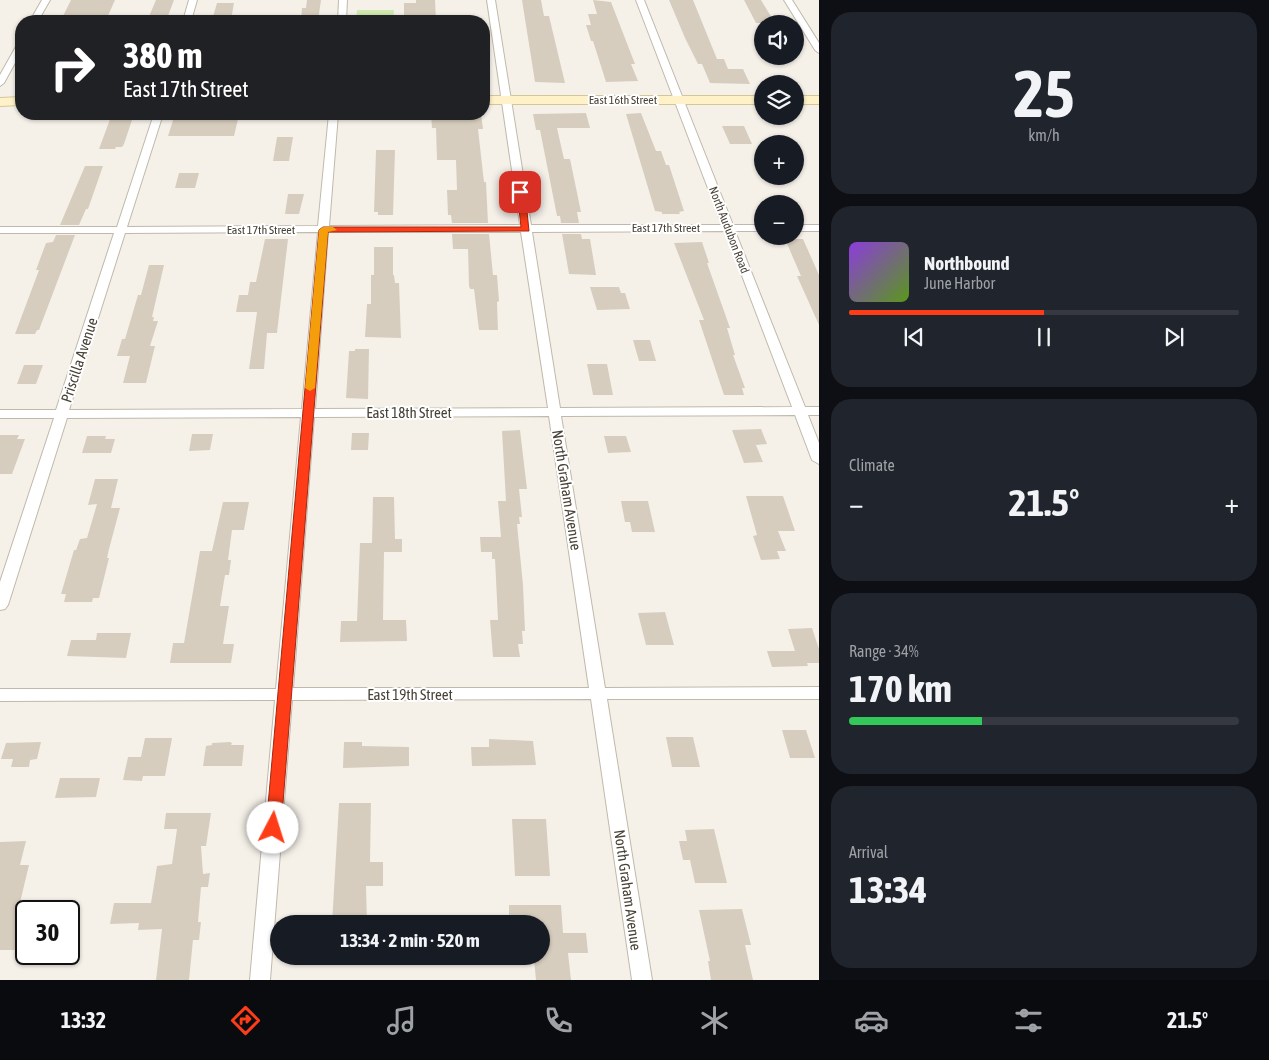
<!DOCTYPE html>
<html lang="en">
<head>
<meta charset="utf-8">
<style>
	:root { --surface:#171b24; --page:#20242c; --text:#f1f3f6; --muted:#9ea1a6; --line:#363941; --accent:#fe3c17 }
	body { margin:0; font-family:"Asap Condensed",sans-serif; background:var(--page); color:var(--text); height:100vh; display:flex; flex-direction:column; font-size:19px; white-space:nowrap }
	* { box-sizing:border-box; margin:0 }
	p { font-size:16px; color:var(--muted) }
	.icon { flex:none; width:28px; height:28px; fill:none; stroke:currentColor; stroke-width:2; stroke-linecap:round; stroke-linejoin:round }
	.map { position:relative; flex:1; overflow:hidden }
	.sheet { display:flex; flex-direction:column; gap:12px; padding:12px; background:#0d0f14; width:450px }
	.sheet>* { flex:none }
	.hud { position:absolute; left:15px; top:15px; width:475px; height:105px; border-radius:20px; box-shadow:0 1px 4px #0004; background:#202124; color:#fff; overflow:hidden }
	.buttons { position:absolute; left:754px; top:15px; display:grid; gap:10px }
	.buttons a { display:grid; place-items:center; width:50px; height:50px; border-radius:50%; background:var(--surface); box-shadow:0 1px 4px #0004; font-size:25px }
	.speed { position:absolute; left:15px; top:900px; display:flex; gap:10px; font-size:25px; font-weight:700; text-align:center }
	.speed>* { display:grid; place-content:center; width:65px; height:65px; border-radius:50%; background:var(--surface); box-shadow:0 1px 4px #0004; line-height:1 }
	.speed .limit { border:2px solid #111; border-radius:8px; background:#fff; color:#111 }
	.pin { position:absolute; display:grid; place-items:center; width:42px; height:42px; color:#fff; margin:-21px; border-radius:10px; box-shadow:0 2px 8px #0006 }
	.me { position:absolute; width:55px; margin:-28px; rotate:5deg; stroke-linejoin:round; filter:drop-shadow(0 0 4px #0008) }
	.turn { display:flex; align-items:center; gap:18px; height:105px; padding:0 25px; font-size:22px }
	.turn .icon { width:65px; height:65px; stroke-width:2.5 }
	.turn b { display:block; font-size:35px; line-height:42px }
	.big { font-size:38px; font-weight:700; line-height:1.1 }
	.sheet .card { flex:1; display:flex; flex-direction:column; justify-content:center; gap:8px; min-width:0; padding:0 18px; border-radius:20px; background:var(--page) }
	.sheet .dial { align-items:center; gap:0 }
	.dial b { font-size:65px; line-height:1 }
	.song { display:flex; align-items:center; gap:15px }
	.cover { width:60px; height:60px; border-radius:8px; background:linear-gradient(135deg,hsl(270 70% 55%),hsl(90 70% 35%)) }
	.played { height:5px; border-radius:2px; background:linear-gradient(90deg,var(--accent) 50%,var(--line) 50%) }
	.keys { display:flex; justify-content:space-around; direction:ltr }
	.heat { display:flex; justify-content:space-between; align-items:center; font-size:28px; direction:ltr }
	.charge { height:8px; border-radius:4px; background:linear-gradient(90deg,#34c759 34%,var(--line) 0) }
	.trip { position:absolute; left:270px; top:915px; width:280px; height:50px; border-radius:25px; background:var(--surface); box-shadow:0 1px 4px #0004; font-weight:700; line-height:50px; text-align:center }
	.dock { display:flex; height:80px; justify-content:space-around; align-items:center; background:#090b0e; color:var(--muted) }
	.dock .icon { width:35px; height:35px }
	.dock .active { color:var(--accent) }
	.dock b { font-size:22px; color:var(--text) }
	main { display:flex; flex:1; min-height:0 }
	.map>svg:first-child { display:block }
</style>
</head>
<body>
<main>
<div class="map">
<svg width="819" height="980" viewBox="0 0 819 980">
	<rect width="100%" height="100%" fill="#f5f1e9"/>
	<path fill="#cfe9b1" d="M357 10H394L393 21H356Z"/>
	<path fill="#d7cdbe" d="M71 0H115L107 18H62Z
		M156 0H174L166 21H147Z
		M307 0H321L318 21H301L302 8H306Z
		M416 0H435L436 21H404V3H416Z
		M522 0H541L544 16H549L565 83 535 82Z
		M593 0 611 2 635 64H631L638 81 606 82 593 41H591L586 25H591L588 14H597Z
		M669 0H693L717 59H724L728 69H743L750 84 710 83 702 64H698L685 38Z
		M744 0H761L775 23H756Z
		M217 3H234L231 20H212Z
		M586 113 590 128H557L564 159H570L581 212H577L579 223H561L560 216H557L540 130H536L533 114Z
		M641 113 656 151H661L666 165H669L684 211 679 212 680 214H662V212L655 211 626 114Z
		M112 114H134L124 144 122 147H116L115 149H99Z
		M175 114H239V115L234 136H168Z
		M431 114H481L483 129H478L484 182H486L488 223H452L451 215H448L447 190H457L456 160H437L436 128H432Z
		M722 126H744L752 144H730Z
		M277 137H293L289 161H273Z
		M376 150H395L393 215H378V212H374Z
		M85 166H103L88 209H86L79 225H60Z
		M179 173H199L195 188H175Z
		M288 194H304L299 214H285Z
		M452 234H489L493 275H497L499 301 497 302 498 330H479L474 289H470L469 286 468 249H453Z
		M562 234H581L582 239H590L596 275 569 274Z
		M56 235H75L39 330H37L35 334H15L39 270H36L46 243 53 242Z
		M265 239H288L277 333H267L264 369H249L257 312H236L239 295H248L250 282H256Z
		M785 239H803L819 275V325L797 276H801Z
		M702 242 709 263H707L730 328H727L735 355H733L745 388H742L744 395H724L699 320H704L674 243Z
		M374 247H393V275H394L395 283H399L401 338 365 337 367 304H371V275H374Z
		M149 265H164L152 317H154L153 321H158L150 346H155L146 383H123L130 356H117L122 339H125L138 295H141Z
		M590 287H619L621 293H625L630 309 597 310Z
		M633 340H650L656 361H639Z
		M355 349H369L368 399 346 398 349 351H355Z
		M587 364H607L613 395H593Z
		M24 365H43L36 384H17Z
		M761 429 767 444 756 445 763 462 744 463 732 430Z
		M520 430 527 489H519L522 517H519L520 524H517L523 585 525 631H522L523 644H518L520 657H493L490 620H498L495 559H492V552H481L480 537H501L498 501H506L502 431Z
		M352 433H369L368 450H351Z
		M192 434H213L210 450 189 451Z
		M0 435H19L17 439H25L12 474H0Z
		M87 436H106L105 439H115L111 453H82Z
		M604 436H626L631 452 608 453Z
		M95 479H118L111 508H120L109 549 107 558H109L99 598H93L92 602H64L66 594H61L74 550H76L80 539 87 538 97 504 88 505Z
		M746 496H783L795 531H778L786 551H777L780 559 761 560 753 536 757 535Z
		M373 497H394L395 539H402V552H384L383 620H406L407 641 340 642 341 621H357L360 543H372Z
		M621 501H648L655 532H632L630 522H625Z
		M223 502H249L244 530H232L228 560H231L229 575H225L220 606H229L223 644H234L231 663H170L173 643H184L200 551H212Z
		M665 612 674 645H646L638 613Z
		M812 628 819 649V663H807L808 666 772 667 767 651H795L788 629Z
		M97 633H131L126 658 67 656 71 640H96Z
		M782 730H806L815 758H790Z
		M666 737H693L700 767H672Z
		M145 738H172L165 776H143L142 781 123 780 128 757H141Z
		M489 739 533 741 536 765 472 766 471 747H489Z
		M41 742 37 759 30 760 29 767H11L13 759H1L6 743Z
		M344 742H362V746L409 747V766L343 768Z
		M212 743 230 742 232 743 231 745H244L242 766H203L206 746 212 745Z
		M60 778H100L96 797 55 798Z
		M339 803H371L370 862H383V886H366L367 924H332Z
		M166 813H211L206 846H201L203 874 210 873 208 887H201L198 922H201L199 940H193L189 980H156L162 929 138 930 139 923 110 924 114 903H151L157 866 172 864 177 829H164Z
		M512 819H546L550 876H515Z
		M714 829 727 883H695L690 860H683L679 841H687L685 830Z
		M26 841 20 865H29L18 911H26V935L22 950H0V842Z
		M509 905H561L563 933H586L588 953H568L571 980H536L534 959H541V924H509Z
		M742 909 751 945H745L753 980H711L708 961H710L699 910Z"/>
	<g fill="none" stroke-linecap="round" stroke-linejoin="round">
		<g stroke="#c0b9ab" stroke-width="2">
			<path id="minor" d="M42 0H50L38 21H30Z
				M189 0H197L191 21H183Z
				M339 0H347L346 21H338Z
				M487 0H495L531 225H722L636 0H644L733 225H762V231H735L805 407H819V415H808L819 443V464L812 460 795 415 561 416 605 688 819 687V699H607L652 980H632L591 699 292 700 270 980H250L275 700 0 701V689H276L301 417 67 418 8 605 5 609 0 610V582L54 418H0V410H56L114 233H0V227H117L154 114H163L127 227 318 226 329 114H338L329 226 520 225ZM725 231 792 407 560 408 532 232ZM318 232 302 409 69 410 125 233ZM328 232H521L548 408 315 409ZM549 416 589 688H293L314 417Z
				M784 0H792L819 43V53L815 50Z
				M18 43H21V52L4 83 0 86V75Z
				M795 225H819V231H795Z"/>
		</g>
		<g stroke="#d5c698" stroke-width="2">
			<path id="secondary" d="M484 96H762V104H484Z
				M795 96H819V104H795Z
				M21 97V105L0 106V98Z"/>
		</g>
		<use href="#minor" fill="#fff" fill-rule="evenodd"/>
		<use href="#secondary" fill="#fff2c8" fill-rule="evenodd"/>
	</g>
	<path fill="#fe3c17" stroke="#a5270f" d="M517 191 525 192 529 231 328 232 281 828 279 832 273 834 268 832 266 828 319 230 323 227H521Z"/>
	<path fill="#f59e0b" d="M333 227 337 230 328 232 315 388 310 391 305 388 319 230 323 227Z"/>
	<g text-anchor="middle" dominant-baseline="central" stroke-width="4" stroke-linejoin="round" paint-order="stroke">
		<g font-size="12" fill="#494237" stroke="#fff">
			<text x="623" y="100">East 16th Street</text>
			<text x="666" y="228">East 17th Street</text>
			<text x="261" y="230">East 17th Street</text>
			<text transform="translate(729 230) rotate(69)">North Audubon Road</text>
		</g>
		<g font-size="15" fill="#494237" stroke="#fff">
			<text transform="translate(79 360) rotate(-72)">Priscilla Avenue</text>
			<text x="409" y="412">East 18th Street</text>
			<text transform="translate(567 490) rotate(81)">North Graham Avenue</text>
			<text x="410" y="694">East 19th Street</text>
			<text transform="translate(628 890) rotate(82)">North Graham Avenue</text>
		</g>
	</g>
</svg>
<div class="buttons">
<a><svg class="icon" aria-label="sound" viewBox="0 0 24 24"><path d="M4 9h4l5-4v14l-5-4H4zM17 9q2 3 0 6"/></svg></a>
<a><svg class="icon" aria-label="layers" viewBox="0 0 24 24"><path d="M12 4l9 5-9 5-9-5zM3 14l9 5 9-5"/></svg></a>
<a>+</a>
<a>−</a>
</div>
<div class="speed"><div class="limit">30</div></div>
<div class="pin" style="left:520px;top:192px;background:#d93025"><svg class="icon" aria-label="arrive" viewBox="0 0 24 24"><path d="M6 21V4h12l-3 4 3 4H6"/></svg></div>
<svg class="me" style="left:273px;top:828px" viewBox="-20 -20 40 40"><circle r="19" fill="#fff"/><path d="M0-13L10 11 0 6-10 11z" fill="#fe3c17"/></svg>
<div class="trip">13:34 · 2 min · 520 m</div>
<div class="hud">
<div class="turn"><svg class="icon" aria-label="right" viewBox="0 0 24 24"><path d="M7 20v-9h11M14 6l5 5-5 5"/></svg><div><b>380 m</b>East 17th Street</div></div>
</div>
</div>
<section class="sheet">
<div class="card dial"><b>25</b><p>km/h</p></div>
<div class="card">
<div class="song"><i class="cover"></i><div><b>Northbound</b><p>June Harbor</p></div></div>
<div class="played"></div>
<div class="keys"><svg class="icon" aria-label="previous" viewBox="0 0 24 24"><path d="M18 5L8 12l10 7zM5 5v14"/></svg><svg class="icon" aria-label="pause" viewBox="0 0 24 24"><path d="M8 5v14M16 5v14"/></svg><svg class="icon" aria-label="next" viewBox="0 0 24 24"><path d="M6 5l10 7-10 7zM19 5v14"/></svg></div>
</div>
<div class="card"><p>Climate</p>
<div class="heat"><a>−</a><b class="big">21.5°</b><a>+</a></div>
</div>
<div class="card"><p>Range · 34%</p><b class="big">170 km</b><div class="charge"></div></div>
<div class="card"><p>Arrival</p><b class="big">13:34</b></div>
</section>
</main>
<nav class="dock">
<b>13:32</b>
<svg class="icon active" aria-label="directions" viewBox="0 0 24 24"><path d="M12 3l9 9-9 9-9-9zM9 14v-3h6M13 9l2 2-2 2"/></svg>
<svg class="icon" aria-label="music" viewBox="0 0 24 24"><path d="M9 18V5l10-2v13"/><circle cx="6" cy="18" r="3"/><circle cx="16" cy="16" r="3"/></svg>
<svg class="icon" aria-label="phone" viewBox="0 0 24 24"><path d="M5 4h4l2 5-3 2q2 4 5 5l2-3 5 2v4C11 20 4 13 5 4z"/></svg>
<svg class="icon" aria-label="climate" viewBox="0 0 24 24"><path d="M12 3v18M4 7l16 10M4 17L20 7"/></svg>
<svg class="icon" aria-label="car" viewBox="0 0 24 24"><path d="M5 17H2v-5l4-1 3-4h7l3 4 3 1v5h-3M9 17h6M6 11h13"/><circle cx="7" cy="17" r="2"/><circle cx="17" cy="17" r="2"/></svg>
<svg class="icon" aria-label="filters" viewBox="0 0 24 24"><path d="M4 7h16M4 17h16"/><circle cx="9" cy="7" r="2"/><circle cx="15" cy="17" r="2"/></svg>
<b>21.5°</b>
</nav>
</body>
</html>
